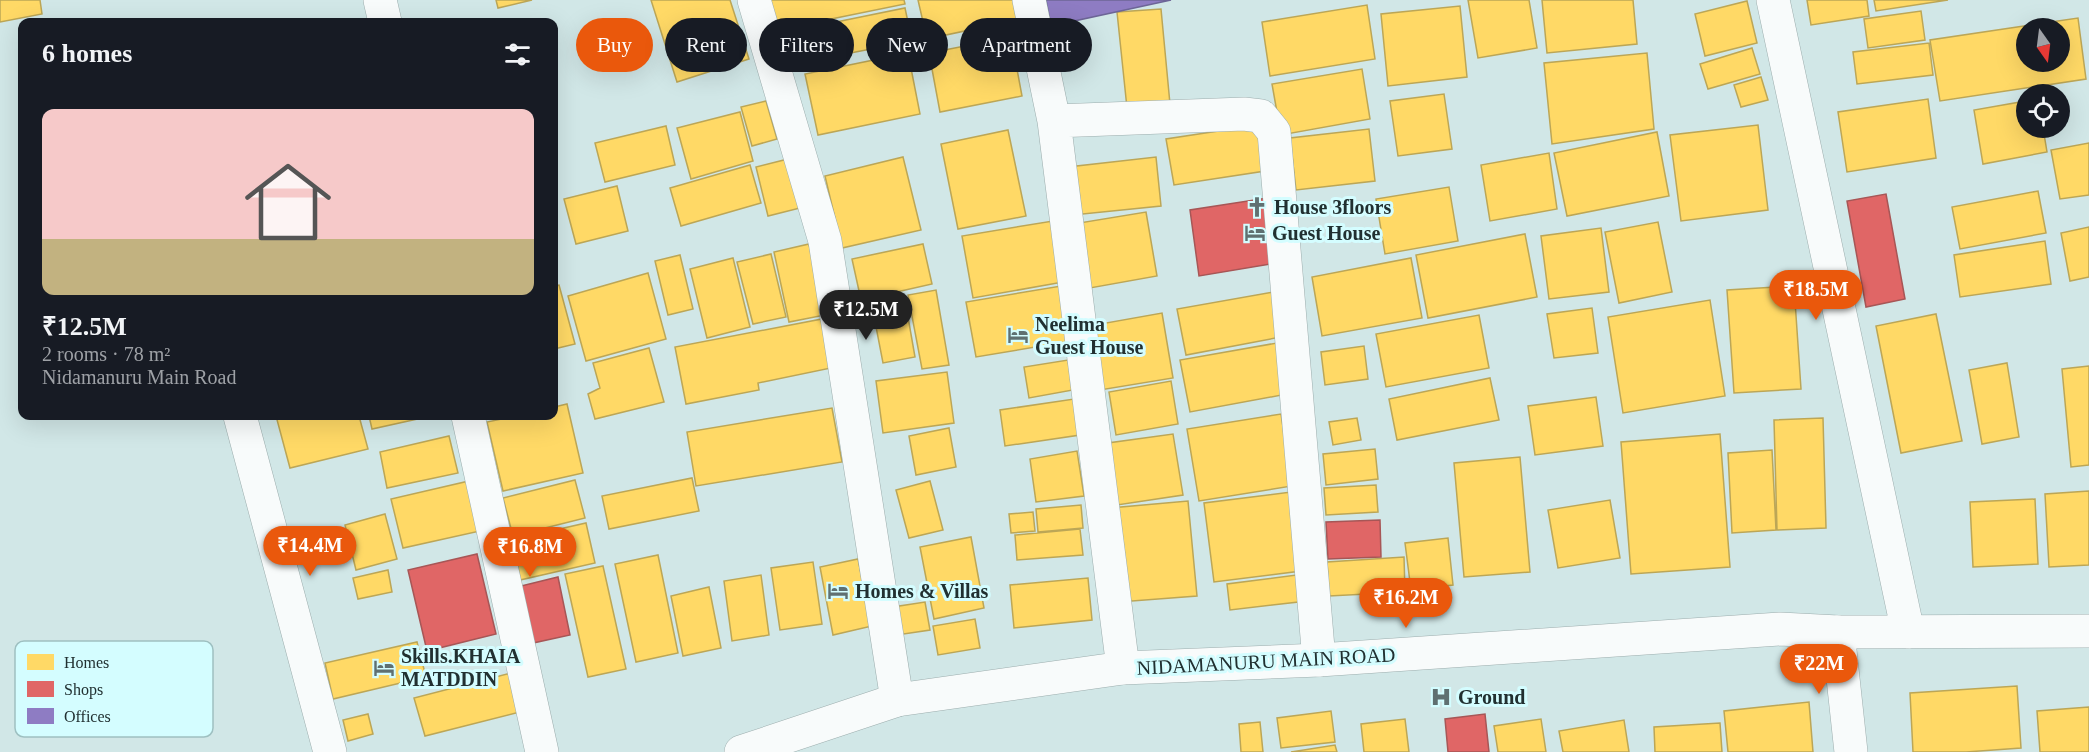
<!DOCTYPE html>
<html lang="en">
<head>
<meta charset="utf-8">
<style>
	body { margin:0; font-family:"Times New Roman",serif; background:#242831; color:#f1f3f6; height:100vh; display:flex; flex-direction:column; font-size:22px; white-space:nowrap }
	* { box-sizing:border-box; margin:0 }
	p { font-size:20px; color:#9ea1a6 }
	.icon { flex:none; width:33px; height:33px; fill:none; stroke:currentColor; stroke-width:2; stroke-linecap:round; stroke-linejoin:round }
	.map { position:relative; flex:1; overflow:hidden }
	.side { position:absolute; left:18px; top:18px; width:540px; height:402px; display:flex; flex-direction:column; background:#171b24; border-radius:12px; box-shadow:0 6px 24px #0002 }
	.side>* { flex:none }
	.guide { position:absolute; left:576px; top:18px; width:570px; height:54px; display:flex; gap:12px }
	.needle { width:39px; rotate:166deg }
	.fabs { position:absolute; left:2016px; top:18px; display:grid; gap:12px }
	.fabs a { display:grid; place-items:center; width:54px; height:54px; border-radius:50%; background:#171b24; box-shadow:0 6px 24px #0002; font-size:30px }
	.price { position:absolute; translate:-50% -51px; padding:0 14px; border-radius:21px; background:#ea580c; color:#fff; font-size:20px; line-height:39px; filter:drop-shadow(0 2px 3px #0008) }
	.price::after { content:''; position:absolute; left:50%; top:36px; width:18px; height:14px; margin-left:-9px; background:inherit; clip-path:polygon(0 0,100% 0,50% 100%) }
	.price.active { background:#222; color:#fff }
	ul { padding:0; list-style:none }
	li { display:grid; align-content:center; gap:12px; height:318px; padding:0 24px }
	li+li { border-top:2px solid #363941 }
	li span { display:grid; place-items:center; height:186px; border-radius:12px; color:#555 }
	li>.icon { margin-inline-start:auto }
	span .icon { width:108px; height:108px; fill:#fffc; stroke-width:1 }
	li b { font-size:26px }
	h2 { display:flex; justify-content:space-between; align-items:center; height:72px; padding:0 24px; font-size:26px }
	.tag { padding:0 21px; border-radius:27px; background:#171b24; box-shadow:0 6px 24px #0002; font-size:21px; line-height:54px }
	.tag.active { background:#ea580c; color:#fff }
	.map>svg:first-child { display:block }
	.homes { fill:#ffd966; stroke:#bca656; stroke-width:1.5; fill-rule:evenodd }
	.shops { fill:#e06666; stroke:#a75656; stroke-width:1.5 }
	.offices { fill:#8e7cc3; stroke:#6d6597; stroke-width:1.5 }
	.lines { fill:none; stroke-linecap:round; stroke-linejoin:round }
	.street-casing { stroke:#9cadad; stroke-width:34 }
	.secondary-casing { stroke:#9cadad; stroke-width:34 }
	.street { stroke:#f8fbfb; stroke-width:33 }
	.secondary { stroke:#f8fbfb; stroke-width:33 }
	.labels { text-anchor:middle; stroke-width:6; stroke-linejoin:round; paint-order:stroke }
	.poi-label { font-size:20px; font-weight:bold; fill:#213031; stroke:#d4fdff; text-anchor:start }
	.street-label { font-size:20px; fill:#213031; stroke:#d4fdff }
	.key { fill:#d4fdff; stroke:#9ec0c1; stroke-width:1.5 }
	.key-label { font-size:16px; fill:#213031 }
</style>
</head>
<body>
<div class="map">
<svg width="2089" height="752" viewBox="0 0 2089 752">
	<rect width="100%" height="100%" fill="#d1e7e7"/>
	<!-- homes -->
	<path class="homes" d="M 0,0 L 40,0 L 42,14 L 0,22 Z
		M 496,0 L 532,0 L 498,8 Z
		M 651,0 L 730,0 L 749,59 L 677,82 Z
		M 766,0 L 904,0 L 905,4 L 772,31 Z
		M 918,0 L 1017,0 L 1021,19 L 927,39 Z
		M 1468,0 L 1529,0 L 1537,48 L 1478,58 Z
		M 1542,0 L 1633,0 L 1637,44 L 1547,53 Z
		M 1807,0 L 1867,0 L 1869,16 L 1811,25 Z
		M 1874,0 L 1948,0 L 1876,11 Z
		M 1747,1 L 1757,43 L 1705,56 L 1695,14 Z
		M 1367,5 L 1375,59 L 1270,76 L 1262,22 Z
		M 1460,6 L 1467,77 L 1388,86 L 1381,14 Z
		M 905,8 L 912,41 L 789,65 L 782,33 Z
		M 1161,9 L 1170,104 L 1127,108 L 1117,12 Z
		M 1921,11 L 1925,40 L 1868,48 L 1864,19 Z
		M 2078,18 L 2086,79 L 1940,101 L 1930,40 ZM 2026,28 L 2060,28 L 2060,62 L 2026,62 Z
		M 1011,37 L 1022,96 L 940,112 L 929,53 Z
		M 1929,43 L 1933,75 L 1857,84 L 1853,52 Z
		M 1752,48 L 1760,74 L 1708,89 L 1700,64 Z
		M 908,53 L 920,114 L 818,135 L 805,74 Z
		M 1647,53 L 1654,129 L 1552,144 L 1544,63 Z
		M 1362,69 L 1370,119 L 1281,135 L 1272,84 Z
		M 1761,77 L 1768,100 L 1741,107 L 1734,85 Z
		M 1444,94 L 1452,149 L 1398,156 L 1390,101 Z
		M 1928,99 L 1936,158 L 1847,172 L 1838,112 Z
		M 766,101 L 777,139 L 752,146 L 741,107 Z
		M 2026,101 L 2026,128 L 2043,128 L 2047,152 L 1983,164 L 1974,110 Z
		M 740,112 L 753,161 L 691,179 L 677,128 Z
		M 1258,125 L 1265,171 L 1174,185 L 1166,139 Z
		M 1758,125 L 1768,210 L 1681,221 L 1670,135 Z
		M 666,126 L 675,165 L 605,182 L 595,143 Z
		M 1369,129 L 1375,181 L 1296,190 L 1290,138 Z
		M 1008,130 L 1026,216 L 958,229 L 941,144 Z
		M 1657,132 L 1669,196 L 1567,216 L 1554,153 Z
		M 2089,143 L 2089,195 L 2060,199 L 2051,150 Z
		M 1549,153 L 1557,209 L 1490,221 L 1481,165 Z
		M 903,157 L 921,230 L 842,248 L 825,176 Z
		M 1156,157 L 1161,206 L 1073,215 L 1068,167 Z
		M 788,159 L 800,208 L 768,216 L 756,167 Z
		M 750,165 L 761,203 L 681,226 L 670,188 Z
		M 617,186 L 628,231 L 576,244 L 564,199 Z
		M 1449,187 L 1458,241 L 1385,254 L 1376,199 Z
		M 2038,191 L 2046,233 L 1960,249 L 1952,207 Z
		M 1146,212 L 1157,276 L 1090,288 L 1079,223 Z
		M 1059,220 L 1069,281 L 973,298 L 962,236 Z
		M 1658,222 L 1672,292 L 1619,303 L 1605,232 Z
		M 2089,227 L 2089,277 L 2070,281 L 2061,233 Z
		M 1601,228 L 1609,292 L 1549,299 L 1541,236 Z
		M 1525,234 L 1537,297 L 1428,318 L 1416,255 Z
		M 2045,241 L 2051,284 L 1960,297 L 1954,255 Z
		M 809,244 L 825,315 L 789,322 L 774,252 Z
		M 923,244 L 932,284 L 861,300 L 852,259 Z
		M 771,254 L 786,317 L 753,324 L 737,262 Z
		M 680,255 L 693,309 L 668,315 L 655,261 Z
		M 733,258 L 750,327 L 707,338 L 690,269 Z
		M 1411,258 L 1422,318 L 1322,336 L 1312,277 Z
		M 648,273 L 666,339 L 586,361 L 568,296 Z
		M 559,285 L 575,344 L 554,349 L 554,286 Z
		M 1067,285 L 1077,340 L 976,357 L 966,302 Z
		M 1794,286 L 1801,389 L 1734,393 L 1727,290 Z
		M 936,290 L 949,365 L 922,369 L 908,295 Z
		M 1273,292 L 1281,337 L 1186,355 L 1177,309 Z
		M 905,300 L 915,357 L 883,363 L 872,306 Z
		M 1710,300 L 1725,396 L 1623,413 L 1608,317 Z
		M 1592,308 L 1598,353 L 1554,358 L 1547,314 Z
		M 1162,313 L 1173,378 L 1100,390 L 1089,326 Z
		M 1936,314 L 1962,441 L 1901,453 L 1876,326 Z
		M 1479,315 L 1489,368 L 1386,387 L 1376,334 Z
		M 822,319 L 831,368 L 758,383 L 759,390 L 686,404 L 675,347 Z
		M 1277,343 L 1287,394 L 1190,412 L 1180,360 Z
		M 1364,346 L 1368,379 L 1325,385 L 1321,352 Z
		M 649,348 L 664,402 L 595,419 L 588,394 L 600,388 L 593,363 Z
		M 1068,360 L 1073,390 L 1029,398 L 1024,367 Z
		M 2007,363 L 2019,437 L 1982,444 L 1969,370 Z
		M 2089,366 L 2089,465 L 2071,467 L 2062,369 Z
		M 947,372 L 954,423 L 883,433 L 876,381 Z
		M 1490,378 L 1499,420 L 1397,440 L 1389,399 Z
		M 1171,381 L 1178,424 L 1116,435 L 1109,392 Z
		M 1596,397 L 1603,446 L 1535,455 L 1528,406 Z
		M 1074,399 L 1080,435 L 1005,446 L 1000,410 Z
		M 567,404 L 583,473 L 503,491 L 487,422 L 516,416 L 554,416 L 554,407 Z
		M 832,408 L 842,462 L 696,486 L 687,432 Z
		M 1281,414 L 1292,486 L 1199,501 L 1187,429 Z
		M 276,416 L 359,416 L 368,449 L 290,468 Z
		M 369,416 L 431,416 L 372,429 Z
		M 1357,418 L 1361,440 L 1333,445 L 1329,422 Z
		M 1823,418 L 1826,528 L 1777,530 L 1774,420 Z
		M 949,428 L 956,467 L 916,475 L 909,436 Z
		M 1173,434 L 1183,495 L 1117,505 L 1108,443 Z
		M 1720,434 L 1730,567 L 1631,574 L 1621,442 Z
		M 449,436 L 458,473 L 387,488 L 380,452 Z
		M 1375,449 L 1378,479 L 1326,485 L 1323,454 Z
		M 1772,450 L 1776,530 L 1732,533 L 1728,453 Z
		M 1077,451 L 1084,496 L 1036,502 L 1030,459 Z
		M 1520,457 L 1530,572 L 1464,577 L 1454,463 Z
		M 692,478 L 699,511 L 609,529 L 602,496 Z
		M 575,480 L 585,518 L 513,536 L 503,498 Z
		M 469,481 L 480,531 L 403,548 L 391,499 Z
		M 930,481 L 943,530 L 909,538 L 896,490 Z
		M 1376,485 L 1378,512 L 1326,515 L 1324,488 Z
		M 2089,491 L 2089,565 L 2049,567 L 2045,494 Z
		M 1291,492 L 1301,571 L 1214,582 L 1204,503 Z
		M 2035,499 L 2038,564 L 1973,567 L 1970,502 Z
		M 1610,500 L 1620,558 L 1558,568 L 1548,510 Z
		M 1188,501 L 1197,596 L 1119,602 L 1110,508 Z
		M 1081,505 L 1083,528 L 1038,532 L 1036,509 Z
		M 1033,512 L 1035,531 L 1011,533 L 1009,514 Z
		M 385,514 L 397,559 L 356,570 L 345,525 Z
		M 586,523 L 595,563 L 520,580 L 511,540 Z
		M 1080,529 L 1083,555 L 1017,560 L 1015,535 Z
		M 971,537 L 984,608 L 934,619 L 920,547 Z
		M 1448,538 L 1453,585 L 1411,590 L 1405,543 Z
		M 658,555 L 678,653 L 636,662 L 615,564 Z
		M 1404,557 L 1405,592 L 1329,596 L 1327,562 Z
		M 858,559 L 872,626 L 833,635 L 820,567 Z
		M 813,562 L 822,624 L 780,630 L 771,568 Z
		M 603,566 L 626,669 L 588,677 L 565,574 Z
		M 388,570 L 392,592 L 358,599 L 353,578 Z
		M 1304,574 L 1307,601 L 1230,610 L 1227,584 Z
		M 761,575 L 769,635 L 732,641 L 724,581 Z
		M 1088,578 L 1092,620 L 1014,628 L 1010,585 Z
		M 709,587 L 721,648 L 683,656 L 671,596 Z
		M 925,602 L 930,630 L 897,635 L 893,607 Z
		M 975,619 L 980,648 L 938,655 L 933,626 Z
		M 417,642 L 426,677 L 333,699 L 325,663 Z
		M 511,673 L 520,712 L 425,736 L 414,698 Z
		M 2017,686 L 2021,748 L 1966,752 L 1913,752 L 1910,693 Z
		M 1809,702 L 1813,752 L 1728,752 L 1724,711 Z
		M 2089,707 L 2089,752 L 2040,752 L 2037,711 Z
		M 1331,711 L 1335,742 L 1281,748 L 1277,718 Z
		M 368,714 L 373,734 L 348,741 L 343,720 Z
		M 1405,719 L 1409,752 L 1364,752 L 1361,724 Z
		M 1541,719 L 1546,752 L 1498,752 L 1494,726 Z
		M 1624,720 L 1629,752 L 1563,752 L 1559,731 Z
		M 1260,722 L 1263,752 L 1241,752 L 1239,724 Z
		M 1720,723 L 1722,752 L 1655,752 L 1654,727 Z
		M 1335,745 L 1337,752 L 1291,752 Z"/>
	<!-- shops -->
	<path class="shops" d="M 1886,194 L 1905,299 L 1866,307 L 1847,201 Z
		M 1267,198 L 1277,263 L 1199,276 L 1190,210 Z
		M 1380,520 L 1381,557 L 1328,559 L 1326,522 Z
		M 477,554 L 496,634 L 427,651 L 408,570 Z
		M 558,577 L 570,635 L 533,643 L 521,586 Z
		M 1485,714 L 1489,752 L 1448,752 L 1445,719 Z"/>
	<!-- offices -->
	<path class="offices" d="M 1046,0 L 1171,0 L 1051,26 Z"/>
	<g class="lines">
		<!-- street casing -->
		<g class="street-casing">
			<path id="street" d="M 380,0 L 385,22
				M 754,0 L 825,241 L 897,700
				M 1029,0 L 1054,121 L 1123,668
				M 1054,121 L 1244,114 L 1261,116 L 1274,132 L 1319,660
				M 240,416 L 330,752
				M 468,416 L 542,752
				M 1838,632 L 1851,752"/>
		</g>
		<!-- secondary casing -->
		<g class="secondary-casing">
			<path id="secondary" d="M 1773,0 L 1908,632
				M 741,752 L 897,700 L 1123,668 L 1319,660 L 1780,629 L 1838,632 L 2089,631"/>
		</g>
		<!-- street -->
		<use href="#street" class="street"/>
		<!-- secondary -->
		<use href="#secondary" class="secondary"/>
	</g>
	<!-- icons -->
	<defs>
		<g id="church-bare" transform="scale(1.62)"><path d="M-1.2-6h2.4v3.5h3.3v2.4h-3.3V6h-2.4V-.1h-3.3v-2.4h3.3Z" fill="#5f7071" stroke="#d4fdff" stroke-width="2.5" paint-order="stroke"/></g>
		<g id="hotel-bare" transform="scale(1.62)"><path d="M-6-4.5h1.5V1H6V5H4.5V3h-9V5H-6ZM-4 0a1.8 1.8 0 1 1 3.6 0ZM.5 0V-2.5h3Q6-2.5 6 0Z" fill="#5f7071" stroke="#d4fdff" stroke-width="2.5" paint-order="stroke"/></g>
		<g id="hospital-bare" transform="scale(1.62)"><path d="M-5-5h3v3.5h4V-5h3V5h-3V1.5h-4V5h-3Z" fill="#5f7071" stroke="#d4fdff" stroke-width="2.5" paint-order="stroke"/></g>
	</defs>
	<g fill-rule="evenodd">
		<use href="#church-bare" x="1257" y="207"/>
		<use href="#hotel-bare" x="1255" y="233"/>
		<use href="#hotel-bare" x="1018" y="335"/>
		<use href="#hotel-bare" x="838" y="591"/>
		<use href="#hotel-bare" x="384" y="668"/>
		<use href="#hospital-bare" x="1441" y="697"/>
	</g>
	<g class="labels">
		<!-- poi labels -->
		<g class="poi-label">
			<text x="1274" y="214">House 3floors</text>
			<text x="1272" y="240">Guest House</text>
			<text x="1035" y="331">Neelima<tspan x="1035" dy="23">Guest House</tspan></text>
			<text x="855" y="598">Homes &amp; Villas</text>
			<text x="401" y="663">Skills.KHAIA<tspan x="401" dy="23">MATDDIN</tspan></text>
			<text x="1458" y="704">Ground</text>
		</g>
		<!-- street labels -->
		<g class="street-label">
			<text transform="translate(1266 661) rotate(-3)" y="7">NIDAMANURU MAIN ROAD</text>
		</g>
	</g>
	<!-- legend -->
	<rect x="15" y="641" width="198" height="96" rx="9" class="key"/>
	<rect x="27" y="654" width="27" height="16" fill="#ffd966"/>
	<rect x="27" y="681" width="27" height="16" fill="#e06666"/>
	<rect x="27" y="708" width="27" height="16" fill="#8e7cc3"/>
	<g class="key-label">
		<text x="64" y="668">Homes</text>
		<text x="64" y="695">Shops</text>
		<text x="64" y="722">Offices</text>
	</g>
</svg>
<div class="fabs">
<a><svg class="needle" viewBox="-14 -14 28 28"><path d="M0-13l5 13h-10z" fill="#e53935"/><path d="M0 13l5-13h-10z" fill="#9ea1a6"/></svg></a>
<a><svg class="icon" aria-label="locate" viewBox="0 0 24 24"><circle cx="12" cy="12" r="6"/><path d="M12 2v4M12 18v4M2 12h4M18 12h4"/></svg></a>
</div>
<b class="price" style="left:1816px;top:321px">₹18.5M</b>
<b class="price active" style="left:866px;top:341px">₹12.5M</b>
<b class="price" style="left:310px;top:577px">₹14.4M</b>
<b class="price" style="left:530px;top:578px">₹16.8M</b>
<b class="price" style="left:1406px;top:629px">₹16.2M</b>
<b class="price" style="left:1819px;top:695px">₹22M</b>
<div class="guide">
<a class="tag active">Buy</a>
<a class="tag">Rent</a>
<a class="tag">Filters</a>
<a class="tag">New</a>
<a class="tag">Apartment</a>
</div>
<section class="side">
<h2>6 homes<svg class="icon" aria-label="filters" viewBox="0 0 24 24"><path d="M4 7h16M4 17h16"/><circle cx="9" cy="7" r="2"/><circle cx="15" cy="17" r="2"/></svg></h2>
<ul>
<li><span style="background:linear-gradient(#f6c9c9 70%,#c2b280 0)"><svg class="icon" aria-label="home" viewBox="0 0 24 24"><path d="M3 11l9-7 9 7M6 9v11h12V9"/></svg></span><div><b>₹12.5M</b><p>2 rooms · 78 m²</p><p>Nidamanuru Main Road</p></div></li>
</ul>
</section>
</div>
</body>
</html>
